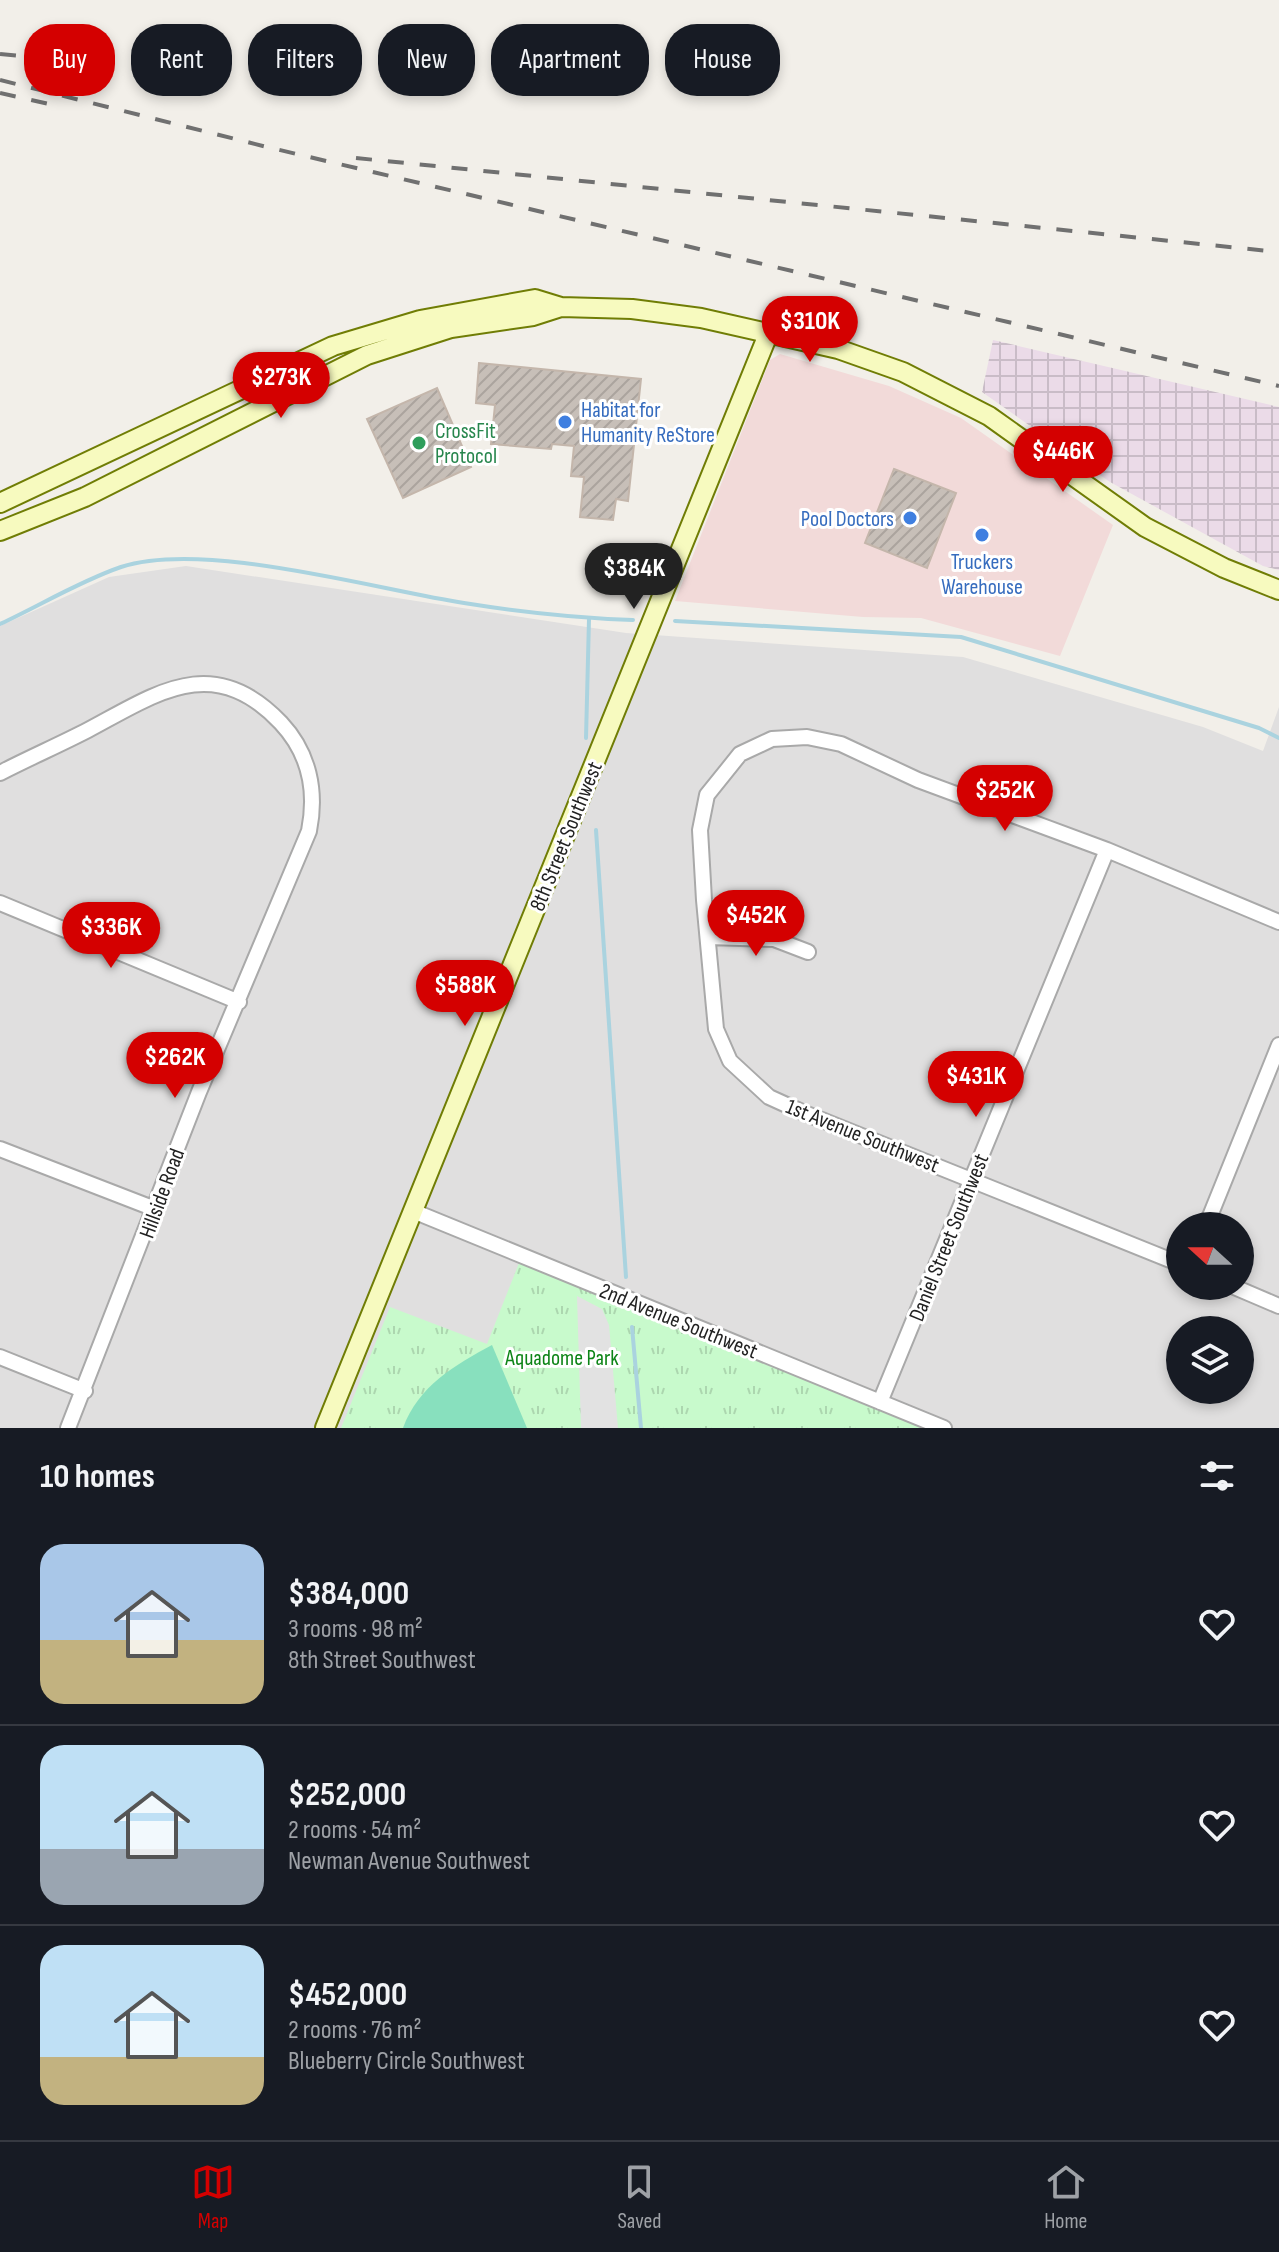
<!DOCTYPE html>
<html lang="en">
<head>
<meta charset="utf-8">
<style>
	body { margin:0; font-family:"Sofia Sans Condensed",sans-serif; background:#20242c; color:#f1f3f6; height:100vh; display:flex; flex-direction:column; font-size:30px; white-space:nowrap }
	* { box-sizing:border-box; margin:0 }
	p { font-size:26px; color:#9ea1a6 }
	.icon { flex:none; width:44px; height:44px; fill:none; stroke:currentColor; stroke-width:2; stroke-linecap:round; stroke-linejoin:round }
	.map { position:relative; height:1428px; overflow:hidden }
	.details { display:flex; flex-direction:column; background:#171b24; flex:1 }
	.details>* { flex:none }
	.guide { position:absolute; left:24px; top:24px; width:800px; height:72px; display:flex; gap:16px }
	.needle { width:52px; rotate:291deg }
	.buttons { position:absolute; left:1166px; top:1212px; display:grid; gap:16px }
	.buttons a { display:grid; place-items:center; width:88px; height:88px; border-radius:50%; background:#171b24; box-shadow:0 4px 12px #0003; font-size:40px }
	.price { position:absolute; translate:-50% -68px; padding:0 18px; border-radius:28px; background:#d40000; color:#fff; font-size:26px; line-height:52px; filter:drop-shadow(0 2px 4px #0008) }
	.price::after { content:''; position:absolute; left:50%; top:48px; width:24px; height:18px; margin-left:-12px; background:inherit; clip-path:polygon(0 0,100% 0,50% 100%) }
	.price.on { background:#222; color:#fff }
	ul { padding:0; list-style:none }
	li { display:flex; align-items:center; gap:24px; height:200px; padding:0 40px }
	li+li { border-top:2px solid #363941 }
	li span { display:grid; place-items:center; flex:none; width:224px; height:160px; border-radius:24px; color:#555 }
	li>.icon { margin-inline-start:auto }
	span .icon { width:96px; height:96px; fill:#fffc; stroke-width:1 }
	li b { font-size:34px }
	h2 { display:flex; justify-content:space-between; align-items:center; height:96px; padding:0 40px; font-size:34px }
	.tag { padding:0 28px; border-radius:32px; background:#171b24; box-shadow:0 4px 12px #0003; font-size:28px; line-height:72px }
	.tag.on { background:#d40000; color:#fff }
	.tabs { display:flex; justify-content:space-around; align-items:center; height:112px; border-top:2px solid #363941; background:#171b24; font-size:22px; color:#9ea1a6 }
	.tabs a { display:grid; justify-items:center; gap:4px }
	.tabs .on { color:#d40000 }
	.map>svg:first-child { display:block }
	.residential { fill:#e0dfdf; fill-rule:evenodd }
	.commercial { fill:#f2dad9 }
	.industrial { fill:url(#industrial-grid) }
	.park { fill:url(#park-tufts) }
	.pitch { fill:#88e0be }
	.parking { fill:#e2e2e2 }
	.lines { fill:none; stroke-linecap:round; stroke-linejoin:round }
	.stream { stroke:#aad3df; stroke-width:4 }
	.building { fill:url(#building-hatch); stroke:#c4b6ab; stroke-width:2 }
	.street-casing { stroke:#a9a9a9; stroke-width:18 }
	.secondary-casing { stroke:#707d05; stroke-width:22 }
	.street { stroke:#fff; stroke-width:14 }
	.secondary { stroke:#f7fabf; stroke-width:18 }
	.rail { stroke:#707070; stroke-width:4; stroke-dasharray:16 16; stroke-linecap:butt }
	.shop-dot { fill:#3f7fe0; stroke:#fff; stroke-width:3 }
	.leisure-dot { fill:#2e9e5b; stroke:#fff; stroke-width:3 }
	.labels { text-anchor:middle; stroke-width:6; stroke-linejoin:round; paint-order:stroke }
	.shop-label { font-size:22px; fill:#366cbe; stroke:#fff; text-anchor:start }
	.leisure-label { font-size:22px; fill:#27864d; stroke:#fff; text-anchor:start }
	.street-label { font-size:22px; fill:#222; stroke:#fff }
	.park-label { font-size:22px; fill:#0c8416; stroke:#fff }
</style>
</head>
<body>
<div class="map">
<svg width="1279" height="1428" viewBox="0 0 1279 1428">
	<defs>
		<pattern id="industrial-grid" width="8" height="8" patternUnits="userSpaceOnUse" patternTransform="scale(2)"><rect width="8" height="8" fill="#ebdbe8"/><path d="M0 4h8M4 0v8" fill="none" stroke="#c9bcc7"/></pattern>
		<pattern id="park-tufts" width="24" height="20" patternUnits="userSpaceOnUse" patternTransform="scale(2)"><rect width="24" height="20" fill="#c8facc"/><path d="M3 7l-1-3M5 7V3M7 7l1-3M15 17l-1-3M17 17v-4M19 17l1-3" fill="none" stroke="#acd6af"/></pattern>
		<pattern id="building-hatch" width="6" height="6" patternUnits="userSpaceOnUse" patternTransform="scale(2)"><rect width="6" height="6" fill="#c7bfb8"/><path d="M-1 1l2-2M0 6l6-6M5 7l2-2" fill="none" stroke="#aba49e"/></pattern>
	</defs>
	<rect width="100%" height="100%" fill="#f2efe9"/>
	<!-- residential -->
	<path class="residential" d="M 186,566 L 626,633 L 963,657 L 1203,727 L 1263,751 L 1279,707 L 1279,1428 L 0,1428 L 0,626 L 109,577 ZM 1180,1226 L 1240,1226 L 1240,1286 L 1180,1286 ZM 1180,1330 L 1240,1330 L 1240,1390 L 1180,1390 Z"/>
	<!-- commercial -->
	<path class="commercial" d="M 780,354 L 889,386 L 961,418 L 1113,525 L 1060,656 L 921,618 L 863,617 L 675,601 L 770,360 Z"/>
	<!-- industrial -->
	<path class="industrial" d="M 993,340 L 1279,407 L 1279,570 L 1263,566 L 1110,482 L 982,392 Z"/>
	<!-- park -->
	<path class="park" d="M 519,1263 L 924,1428 L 341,1428 L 390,1307 L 487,1344 Z"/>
	<!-- pitch -->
	<path class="pitch" d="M 492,1345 L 527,1428 L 403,1428 C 418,1386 455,1365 492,1345 Z"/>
	<!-- parking -->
	<path class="parking" d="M 577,1296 L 602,1309 L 609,1325 L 618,1428 L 581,1428 Z"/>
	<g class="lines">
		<!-- stream -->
		<path class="stream" d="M 675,621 L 961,637 L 1259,728 L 1279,738
			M 0,624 C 39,606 80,581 121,567 C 205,540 374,589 464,603 C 520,612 577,618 633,620
			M 586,738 L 589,619
			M 596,830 L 626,1277
			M 632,1327 L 641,1428"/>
	</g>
	<!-- building -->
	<path class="building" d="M 479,363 L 641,379 L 628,501 L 616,499 L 613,520 L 580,517 L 584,477 L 571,476 L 574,446 L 552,444 L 551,449 L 491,444 L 495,405 L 476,403 Z
		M 437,388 L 471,467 L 403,498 L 367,419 Z
		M 894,469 L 956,493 L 927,568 L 865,543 Z"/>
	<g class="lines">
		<!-- street casing -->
		<g class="street-casing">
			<path id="street" d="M 0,773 C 29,758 59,745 88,730 C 156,694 213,651 281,723 C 309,753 317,791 309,831 L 199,1092 L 68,1428
				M 0,903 L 239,1002
				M 708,937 L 774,939 L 808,952
				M 0,1149 L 155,1209
				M 413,1211 L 944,1428
				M 1206,1226 L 1279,1045
				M 1180,1264 L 802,1112 L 769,1097 L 730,1061 L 716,1029 L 704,900 L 700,830 L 707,795 L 740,754 L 772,739 L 807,737 L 841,744 L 918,780 L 1107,850 L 1279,922
				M 1232,1286 L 1279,1306
				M 0,1357 L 85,1391
				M 880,1402 L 1107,850"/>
		</g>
		<!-- secondary casing -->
		<g class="secondary-casing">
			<path id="secondary" d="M 0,503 L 333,346 L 420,320 L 535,299 L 561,307 L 632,309 L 701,318 L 838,349 L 903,372 L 989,416 L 1145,527 L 1224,568 L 1279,590
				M 0,531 L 85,497 L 367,355 L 451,328 L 533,316 L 561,307
				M 325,1428 L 769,332"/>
		</g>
		<!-- street -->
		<use href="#street" class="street"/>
		<!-- secondary -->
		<use href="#secondary" class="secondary"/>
		<!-- rail -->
		<path class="rail" d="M 0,54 L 104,64
			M 0,80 L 267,147 L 1279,386
			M 0,93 L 49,104
			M 356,158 L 1279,252"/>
	</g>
	<!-- markers -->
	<g class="shop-dot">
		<circle cx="565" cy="422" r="8"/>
		<circle cx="910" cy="518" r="8"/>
		<circle cx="982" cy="535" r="8"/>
	</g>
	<circle class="leisure-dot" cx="419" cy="443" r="8"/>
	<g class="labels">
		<!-- shop labels -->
		<g class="shop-label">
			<text x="581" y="417">Habitat for<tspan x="581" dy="25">Humanity ReStore</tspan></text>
			<text x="894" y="526" text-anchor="end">Pool Doctors</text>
			<text x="982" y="569" text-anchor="middle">Truckers<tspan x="982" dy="25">Warehouse</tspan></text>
		</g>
		<!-- leisure labels -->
		<g class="leisure-label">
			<text x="435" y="438">CrossFit<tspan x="435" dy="25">Protocol</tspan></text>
		</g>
		<!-- street labels -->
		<g class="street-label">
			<text transform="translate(565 836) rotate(-68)" y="8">8th Street Southwest</text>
			<text transform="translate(863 1135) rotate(22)" y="8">1st Avenue Southwest</text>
			<text transform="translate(161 1193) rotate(-70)" y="8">Hillside Road</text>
			<text transform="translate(948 1237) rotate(-68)" y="8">Daniel Street Southwest</text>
			<text transform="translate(679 1320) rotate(22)" y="8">2nd Avenue Southwest</text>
		</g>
		<!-- park labels -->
		<g class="park-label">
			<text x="562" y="1365">Aquadome Park</text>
		</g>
	</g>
</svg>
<div class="buttons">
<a><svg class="needle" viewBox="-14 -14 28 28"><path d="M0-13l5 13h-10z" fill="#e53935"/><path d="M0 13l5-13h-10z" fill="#9ea1a6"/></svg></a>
<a><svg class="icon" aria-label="layers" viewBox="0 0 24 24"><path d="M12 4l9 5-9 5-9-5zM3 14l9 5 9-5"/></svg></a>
</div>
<b class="price" style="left:810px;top:364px">$310K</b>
<b class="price" style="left:281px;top:420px">$273K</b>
<b class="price" style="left:1063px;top:494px">$446K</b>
<b class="price on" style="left:634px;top:611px">$384K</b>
<b class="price" style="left:1005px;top:833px">$252K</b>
<b class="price" style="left:756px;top:958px">$452K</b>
<b class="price" style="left:111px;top:970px">$336K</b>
<b class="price" style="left:465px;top:1028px">$588K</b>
<b class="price" style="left:175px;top:1100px">$262K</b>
<b class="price" style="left:976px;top:1119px">$431K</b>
<div class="guide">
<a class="tag on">Buy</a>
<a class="tag">Rent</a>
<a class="tag">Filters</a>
<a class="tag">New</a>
<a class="tag">Apartment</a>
<a class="tag">House</a>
</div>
</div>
<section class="details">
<h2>10 homes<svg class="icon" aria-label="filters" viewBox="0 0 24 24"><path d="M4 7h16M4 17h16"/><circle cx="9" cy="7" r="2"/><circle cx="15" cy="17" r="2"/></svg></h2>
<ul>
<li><span style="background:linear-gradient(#a9c7e8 60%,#c2b280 0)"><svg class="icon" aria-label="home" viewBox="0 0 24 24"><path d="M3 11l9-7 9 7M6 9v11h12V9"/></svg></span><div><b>$384,000</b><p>3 rooms · 98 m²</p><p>8th Street Southwest</p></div><svg class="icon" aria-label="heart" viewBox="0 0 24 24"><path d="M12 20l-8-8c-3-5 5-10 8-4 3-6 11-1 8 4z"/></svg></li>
<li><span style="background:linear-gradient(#bfe0f5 65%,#9aa5b1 0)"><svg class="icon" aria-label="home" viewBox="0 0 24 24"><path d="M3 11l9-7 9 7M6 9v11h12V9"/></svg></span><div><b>$252,000</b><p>2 rooms · 54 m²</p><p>Newman Avenue Southwest</p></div><svg class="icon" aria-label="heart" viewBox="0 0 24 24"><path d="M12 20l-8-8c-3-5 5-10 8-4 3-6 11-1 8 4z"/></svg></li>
<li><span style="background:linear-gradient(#bfe0f5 70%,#c2b280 0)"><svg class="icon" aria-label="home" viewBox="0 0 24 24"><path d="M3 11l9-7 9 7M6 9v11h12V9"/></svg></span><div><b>$452,000</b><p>2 rooms · 76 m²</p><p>Blueberry Circle Southwest</p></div><svg class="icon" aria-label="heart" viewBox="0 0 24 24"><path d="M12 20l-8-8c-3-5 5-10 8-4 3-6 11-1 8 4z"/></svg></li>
</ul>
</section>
<nav class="tabs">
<a class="on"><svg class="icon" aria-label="map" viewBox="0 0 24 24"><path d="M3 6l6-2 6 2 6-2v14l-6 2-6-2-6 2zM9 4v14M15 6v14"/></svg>Map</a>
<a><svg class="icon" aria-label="saved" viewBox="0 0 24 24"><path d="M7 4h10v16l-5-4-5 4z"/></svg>Saved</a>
<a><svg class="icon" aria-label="home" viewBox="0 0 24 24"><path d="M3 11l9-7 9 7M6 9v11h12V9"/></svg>Home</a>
</nav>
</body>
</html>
